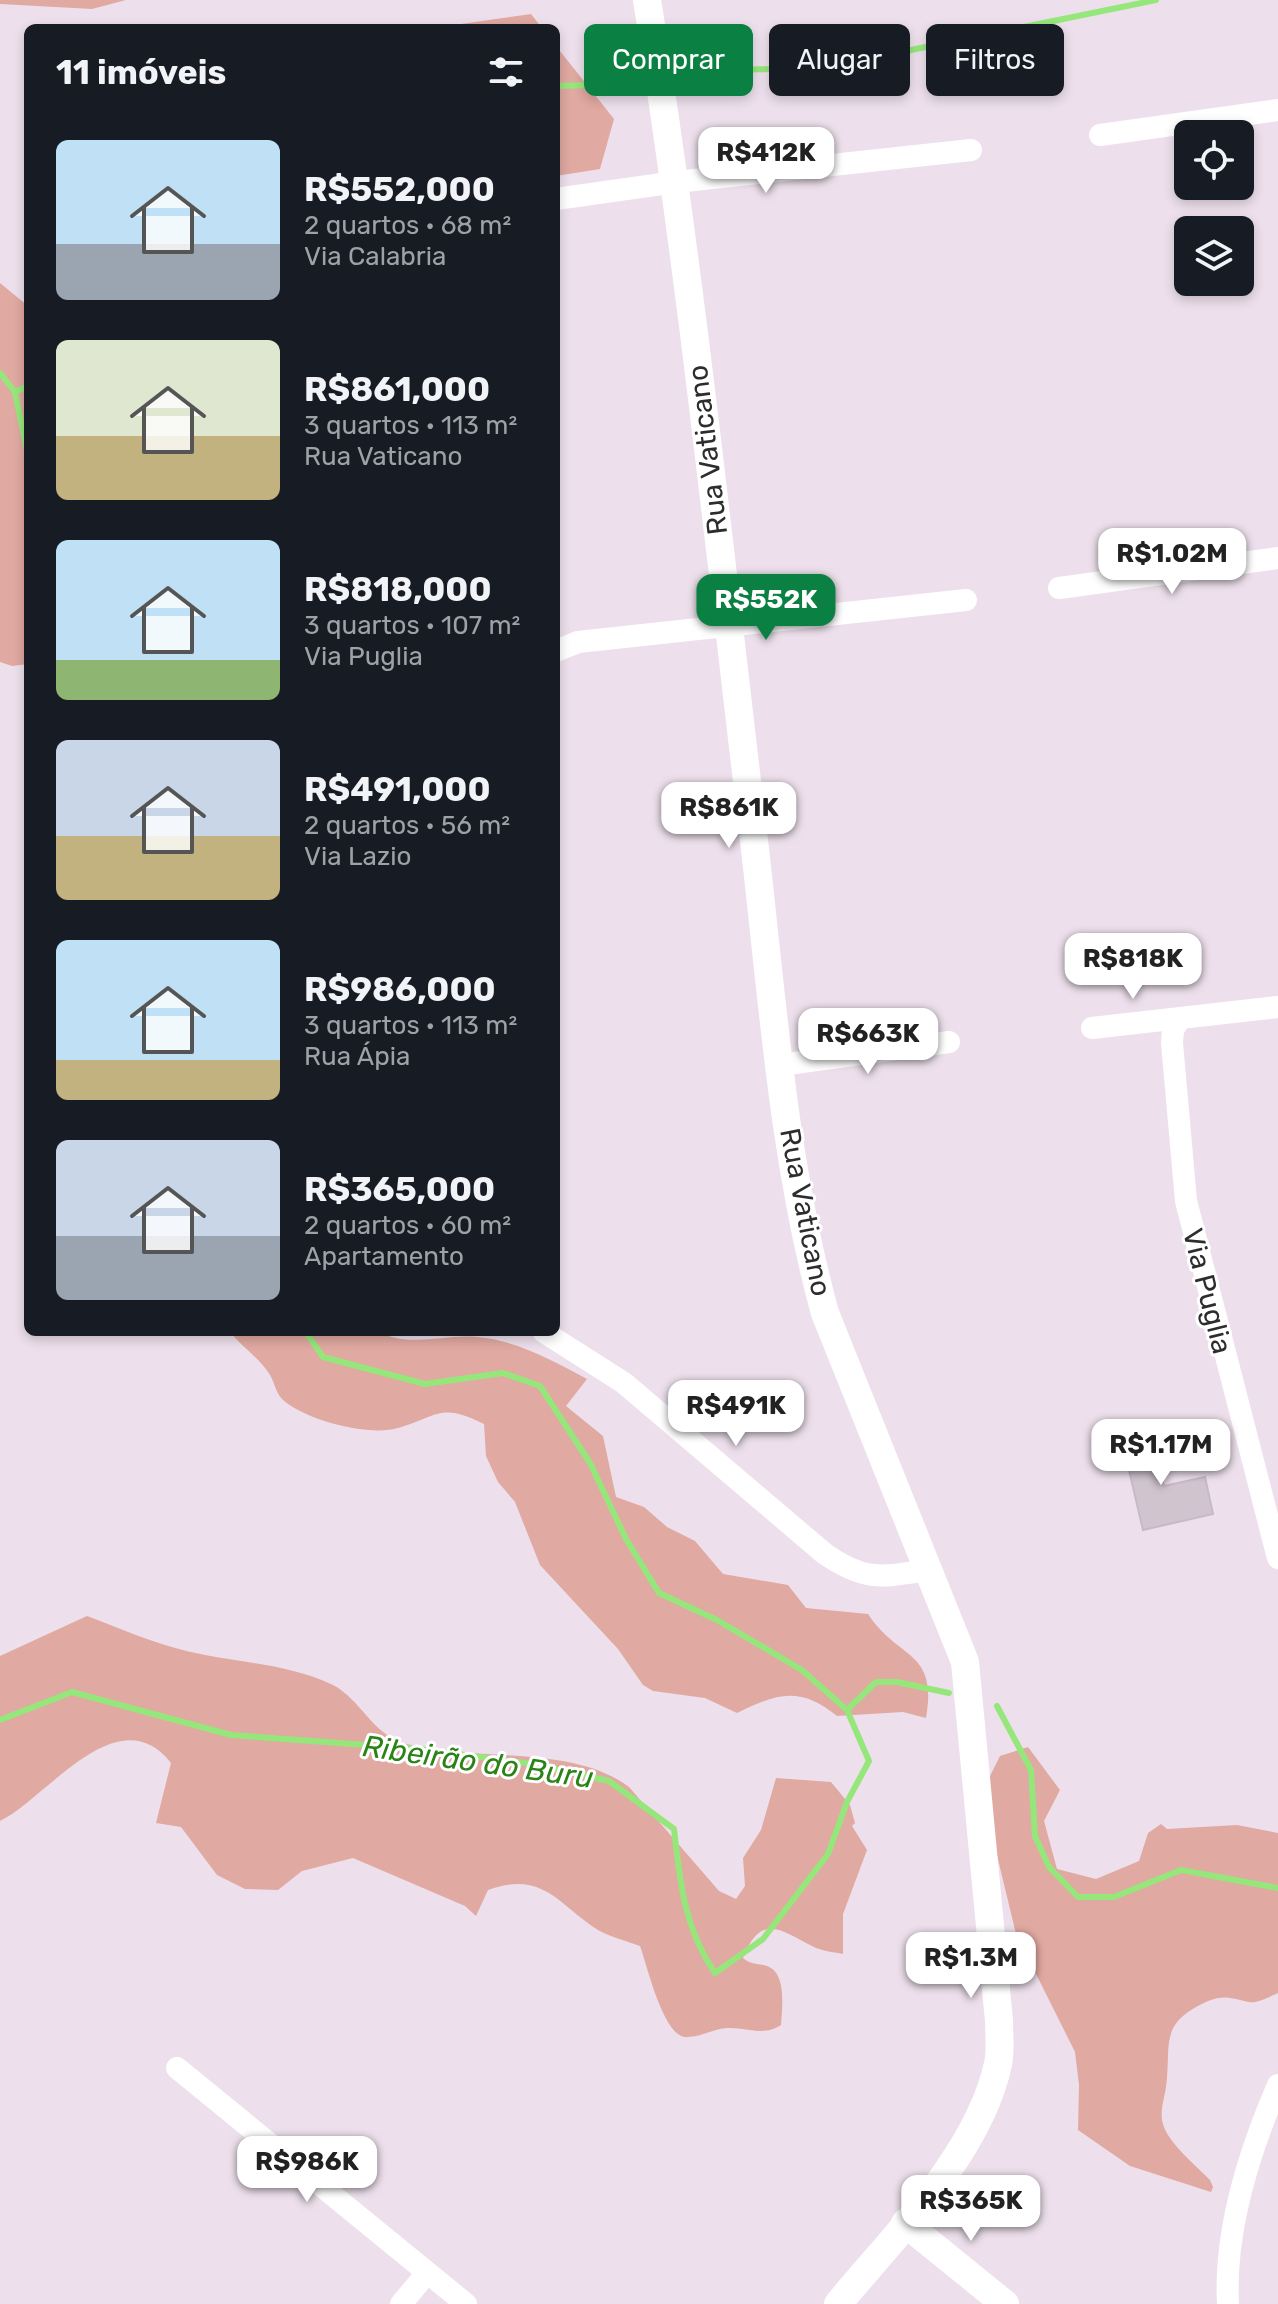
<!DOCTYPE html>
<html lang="pt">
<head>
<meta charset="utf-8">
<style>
	body { margin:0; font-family:Rubik,sans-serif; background:#242831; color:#f1f3f6; height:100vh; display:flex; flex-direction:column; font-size:30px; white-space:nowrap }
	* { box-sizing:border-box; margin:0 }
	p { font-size:26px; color:#9ea1a6 }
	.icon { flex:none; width:44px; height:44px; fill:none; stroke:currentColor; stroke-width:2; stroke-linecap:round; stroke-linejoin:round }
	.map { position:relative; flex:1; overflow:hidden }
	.details { position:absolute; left:24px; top:24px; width:536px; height:1312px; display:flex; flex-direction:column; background:#171b24; border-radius:12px; box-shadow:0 4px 12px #0003 }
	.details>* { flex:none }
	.banner { position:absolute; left:584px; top:24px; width:574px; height:72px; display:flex; gap:16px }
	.buttons { position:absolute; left:1174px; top:120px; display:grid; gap:16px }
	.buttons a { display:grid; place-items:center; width:80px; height:80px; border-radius:12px; background:#171b24; box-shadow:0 4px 12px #0003; font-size:40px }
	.price { position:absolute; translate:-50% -68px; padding:0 18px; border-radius:16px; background:#fff; color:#222; font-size:26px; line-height:52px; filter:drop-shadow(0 2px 4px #0008) }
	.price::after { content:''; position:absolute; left:50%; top:48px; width:24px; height:18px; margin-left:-12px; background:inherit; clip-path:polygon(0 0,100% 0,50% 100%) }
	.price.on { background:#0b8043; color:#fff }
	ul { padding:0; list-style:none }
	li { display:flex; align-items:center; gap:24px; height:200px; padding:0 32px }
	li span { display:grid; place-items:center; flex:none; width:224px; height:160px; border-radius:12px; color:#555 }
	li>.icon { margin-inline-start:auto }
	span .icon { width:96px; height:96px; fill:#fffc; stroke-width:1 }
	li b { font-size:34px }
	h2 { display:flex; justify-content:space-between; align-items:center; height:96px; padding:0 32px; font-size:34px }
	.pill { padding:0 28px; border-radius:12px; background:#171b24; box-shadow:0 4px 12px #0003; font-size:28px; line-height:72px }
	.pill.on { background:#0b8043; color:#fff }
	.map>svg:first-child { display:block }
	.green { fill:#e0a9a1 }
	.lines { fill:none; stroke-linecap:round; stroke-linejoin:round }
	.stream { stroke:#96e77b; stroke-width:6 }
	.building { fill:#d0c4cf; stroke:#c9b9c7; stroke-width:2 }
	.minor { stroke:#fff; stroke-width:22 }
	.tertiary { stroke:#fff; stroke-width:28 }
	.labels { text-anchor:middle; stroke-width:6; stroke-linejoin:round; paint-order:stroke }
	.street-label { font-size:28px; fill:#2d2d2d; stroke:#fff }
	.water-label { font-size:30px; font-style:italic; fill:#298316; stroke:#fff }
</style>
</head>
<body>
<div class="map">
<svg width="1278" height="2304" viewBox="0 0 1278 2304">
	<rect width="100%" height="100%" fill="#ede0ec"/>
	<!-- green -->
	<path class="green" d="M 0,0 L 126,0 L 92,9 L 0,4 Z
		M 531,14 L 542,28 L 444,28 L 447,26 Z
		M 556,46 L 614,119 L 600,169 L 556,176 Z
		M 0,283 L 28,306 L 28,664 L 12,666 L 0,662 Z
		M 230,1332 L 379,1332 C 411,1348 444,1334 477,1337 C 515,1340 554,1361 587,1379 L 566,1406 L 603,1436 L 616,1497 L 644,1507 L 667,1527 L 695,1541 L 723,1574 L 788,1585 L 806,1608 L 868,1614 C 899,1661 938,1649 926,1718 L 903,1712 L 837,1716 C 800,1686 778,1693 737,1713 L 705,1698 L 653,1691 L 643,1685 L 618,1649 L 540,1565 L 515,1502 L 498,1482 L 486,1456 L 484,1424 C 441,1402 438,1416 398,1428 C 370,1437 304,1420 282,1399 C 275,1392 274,1379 268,1372 C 258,1357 241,1346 230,1332 Z
		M 87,1616 C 117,1627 148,1641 179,1649 C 230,1663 285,1662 333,1685 C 360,1699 373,1734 403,1743 C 471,1763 571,1743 629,1787 L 719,1891 L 736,1899 L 745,1886 L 743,1858 L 761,1830 L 776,1778 L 831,1782 L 850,1805 L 855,1823 L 852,1826 L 867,1850 L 843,1914 L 843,1954 C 833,1952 821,1951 812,1946 C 782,1931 761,1911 743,1958 C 751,1965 757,1963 767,1966 C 787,1973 782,2008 781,2025 C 763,2037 748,2027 727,2028 C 713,2029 699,2038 685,2037 C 663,2035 647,1965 640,1946 C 627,1941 610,1937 598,1930 C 558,1905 544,1870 488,1890 L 476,1916 L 465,1906 L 353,1858 L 302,1871 L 278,1890 L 245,1889 L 217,1875 L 181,1827 L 156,1823 L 171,1763 C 118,1695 46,1799 0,1821 L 0,1656 Z
		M 1028,1747 L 1060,1790 L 1044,1821 L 1057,1869 L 1096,1879 L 1139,1861 L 1148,1833 L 1161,1824 L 1167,1829 L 1237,1825 L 1278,1833 L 1278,1993 C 1271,1996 1256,2004 1249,2002 C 1234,1999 1225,1994 1208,2001 C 1157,2024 1172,2044 1166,2087 C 1163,2106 1157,2117 1168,2135 C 1178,2151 1196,2166 1210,2180 L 1213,2187 L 1211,2192 L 1130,2166 L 1078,2130 L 1079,2085 L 1075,2052 L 1016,1934 L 995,1847 L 986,1784 L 1000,1756 Z"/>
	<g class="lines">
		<!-- stream -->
		<path class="stream" d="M 672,78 L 719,70 L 823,68 L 1156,0
			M 556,86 L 629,84
			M 0,373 L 15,392 L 28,456
			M 15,392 L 28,386
			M 997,1706 L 1031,1770 L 1035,1836 L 1049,1867 L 1078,1897 L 1114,1897 L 1181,1870 L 1278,1888
			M 847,1710 L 876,1682 L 897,1682 L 949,1693
			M 0,1720 L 72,1692 L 231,1735 L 420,1749 L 532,1764 L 609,1781 L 674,1829 C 680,1882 684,1928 715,1973 L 763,1939 L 828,1854 L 847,1802 L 869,1761 L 847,1710 L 802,1670 L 717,1620 L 659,1593 L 626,1539 L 590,1463 L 540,1386 L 503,1373 L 425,1384 L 323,1357 L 306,1332"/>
	</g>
	<!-- building -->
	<path class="building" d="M 1150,1429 L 1164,1486 L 1205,1477 L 1213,1514 L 1143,1530 L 1121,1436 Z"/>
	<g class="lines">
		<!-- minor -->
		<path class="minor" d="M 1100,135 L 1278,110
			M 556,199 L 676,182 L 971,150
			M 1059,588 L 1278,558
			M 556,651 L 578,642 L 966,600
			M 1179,1020 L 1173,1030 L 1172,1043 L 1186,1201 L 1278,1558
			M 1092,1028 L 1278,1007
			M 780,1065 L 949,1042
			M 544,1332 L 624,1383 L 825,1554 C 866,1582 882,1577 929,1570
			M 177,2068 L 466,2304
			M 401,2304 L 427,2273
			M 1228,2304 C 1224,2231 1249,2152 1278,2085"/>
		<!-- tertiary -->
		<path class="tertiary" d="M 647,0 C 691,276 720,555 753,832 C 772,992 782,1157 825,1313 L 965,1662 L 999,2021 C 999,2035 1001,2051 998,2064 C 979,2153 895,2235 838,2304
			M 905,2223 L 1005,2304"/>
	</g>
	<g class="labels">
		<!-- street labels -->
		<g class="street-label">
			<text transform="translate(707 450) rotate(-97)" y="10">Rua Vaticano</text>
			<text transform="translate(806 1212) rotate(79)" y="10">Rua Vaticano</text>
			<text transform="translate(1208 1291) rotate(76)" y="10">Via Puglia</text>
		</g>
		<!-- water labels -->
		<g class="water-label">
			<text transform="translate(478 1762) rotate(8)" y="10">Ribeirão do Buru</text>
		</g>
	</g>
</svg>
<div class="buttons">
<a><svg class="icon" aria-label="locate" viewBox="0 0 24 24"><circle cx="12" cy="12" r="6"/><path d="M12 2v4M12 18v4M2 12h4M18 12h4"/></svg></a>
<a><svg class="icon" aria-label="layers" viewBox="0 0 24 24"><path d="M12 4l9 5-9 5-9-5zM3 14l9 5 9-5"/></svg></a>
</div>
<b class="price" style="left:766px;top:195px">R$412K</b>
<b class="price" style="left:1172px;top:596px">R$1.02M</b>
<b class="price on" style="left:766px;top:642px">R$552K</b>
<b class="price" style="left:729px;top:850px">R$861K</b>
<b class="price" style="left:1133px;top:1001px">R$818K</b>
<b class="price" style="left:868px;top:1076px">R$663K</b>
<b class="price" style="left:736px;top:1448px">R$491K</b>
<b class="price" style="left:1161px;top:1487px">R$1.17M</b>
<b class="price" style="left:971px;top:2000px">R$1.3M</b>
<b class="price" style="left:307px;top:2204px">R$986K</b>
<b class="price" style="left:971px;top:2243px">R$365K</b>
<div class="banner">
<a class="pill on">Comprar</a>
<a class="pill">Alugar</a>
<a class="pill">Filtros</a>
</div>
<section class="details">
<h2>11 imóveis<svg class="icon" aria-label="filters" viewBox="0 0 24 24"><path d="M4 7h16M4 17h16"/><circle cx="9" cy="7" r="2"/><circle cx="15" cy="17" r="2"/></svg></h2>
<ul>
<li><span style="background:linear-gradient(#bfe0f5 65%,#9aa5b1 0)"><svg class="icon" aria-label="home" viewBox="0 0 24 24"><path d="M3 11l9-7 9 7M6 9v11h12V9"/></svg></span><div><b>R$552,000</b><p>2 quartos · 68 m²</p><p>Via Calabria</p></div></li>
<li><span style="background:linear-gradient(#dfe7d0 60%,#c2b280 0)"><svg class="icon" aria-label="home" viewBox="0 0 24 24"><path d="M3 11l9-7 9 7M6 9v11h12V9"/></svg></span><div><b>R$861,000</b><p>3 quartos · 113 m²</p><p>Rua Vaticano</p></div></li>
<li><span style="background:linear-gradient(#bfe0f5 75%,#8fb573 0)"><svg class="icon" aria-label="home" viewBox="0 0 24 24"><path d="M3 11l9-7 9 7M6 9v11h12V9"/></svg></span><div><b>R$818,000</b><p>3 quartos · 107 m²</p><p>Via Puglia</p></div></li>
<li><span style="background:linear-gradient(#c9d6e8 60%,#c2b280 0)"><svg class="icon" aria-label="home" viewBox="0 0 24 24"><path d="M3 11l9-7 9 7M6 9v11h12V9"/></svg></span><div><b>R$491,000</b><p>2 quartos · 56 m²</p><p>Via Lazio</p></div></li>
<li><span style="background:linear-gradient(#bfe0f5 75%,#c2b280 0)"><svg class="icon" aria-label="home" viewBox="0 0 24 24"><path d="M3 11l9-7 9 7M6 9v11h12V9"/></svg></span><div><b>R$986,000</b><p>3 quartos · 113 m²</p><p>Rua Ápia</p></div></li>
<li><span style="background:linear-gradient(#c9d6e8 60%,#9aa5b1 0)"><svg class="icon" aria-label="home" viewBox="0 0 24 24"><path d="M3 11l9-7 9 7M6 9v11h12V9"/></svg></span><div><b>R$365,000</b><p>2 quartos · 60 m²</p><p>Apartamento</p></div></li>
</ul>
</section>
</div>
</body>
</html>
